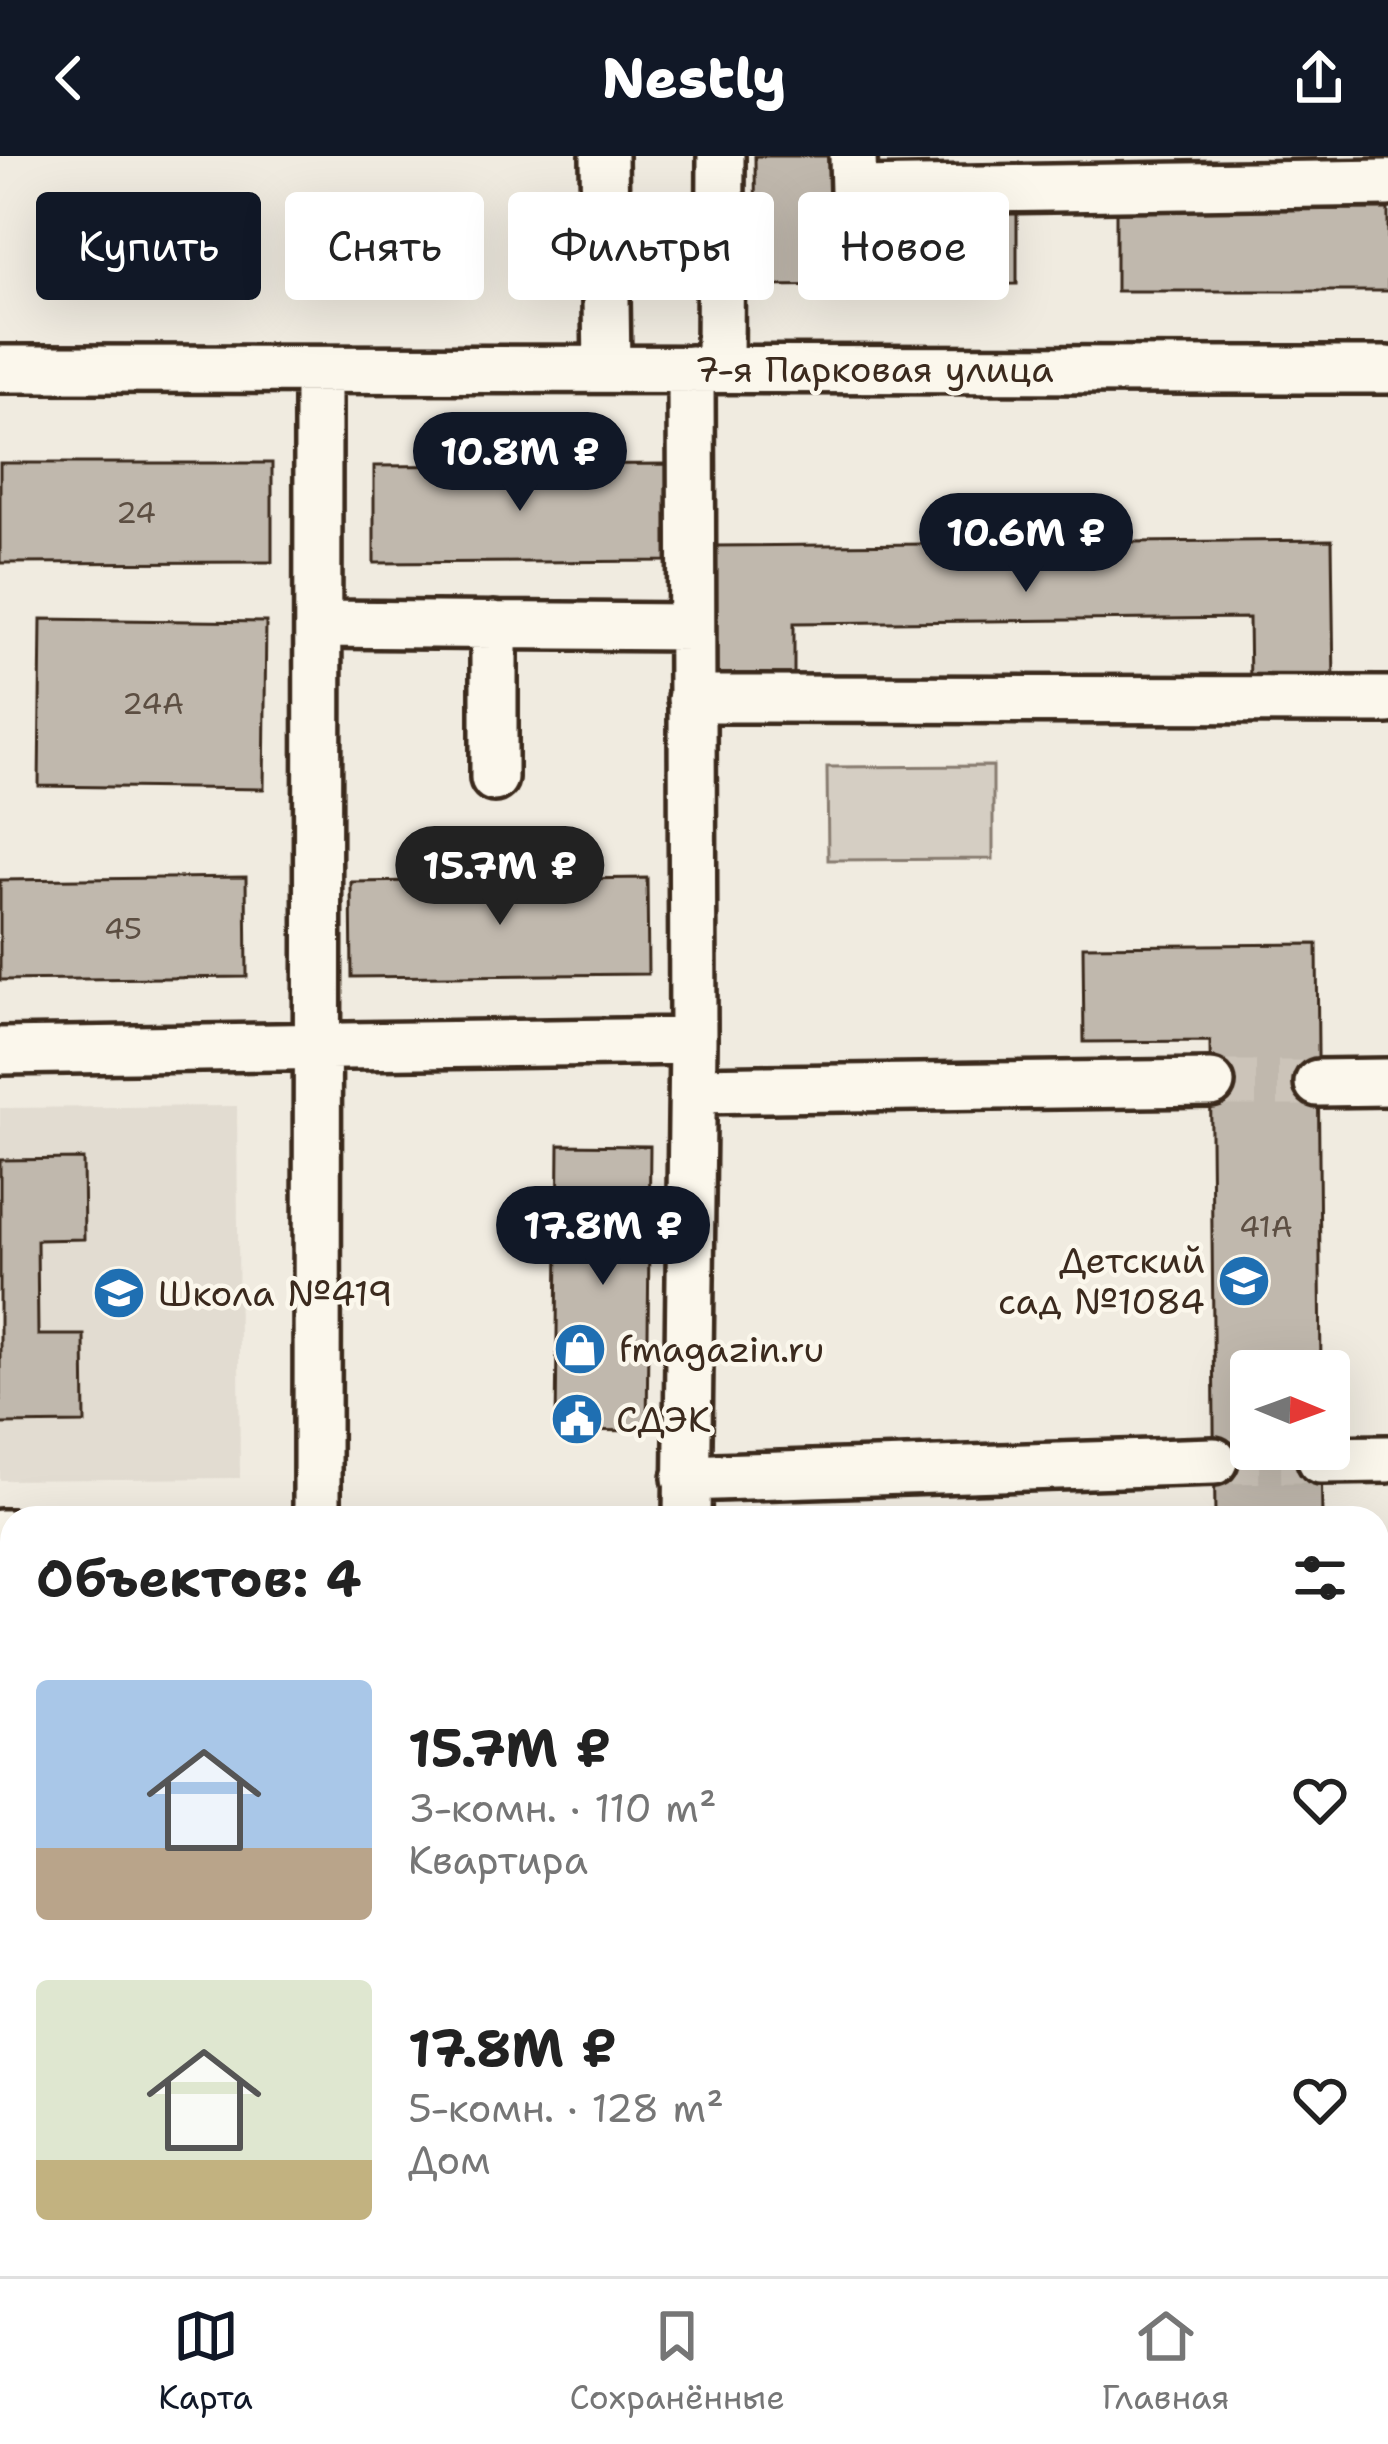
<!DOCTYPE html>
<html lang="ru">
<head>
<meta charset="utf-8">
<style>
	body { margin:0; font-family:"Shantell Sans",sans-serif; background:#f2f2f2; color:#222; height:100vh; display:flex; flex-direction:column; font-size:45px; white-space:nowrap }
	* { box-sizing:border-box; margin:0 }
	p { font-size:39px; color:#767676 }
	.icon { flex:none; width:66px; height:66px; fill:none; stroke:currentColor; stroke-width:2; stroke-linecap:round; stroke-linejoin:round }
	.map { position:relative; flex:1; overflow:hidden }
	.sheet { position:absolute; left:0px; top:1350px; width:1389px; height:771px; display:flex; flex-direction:column; background:#fff; border-radius:36px 36px 0 0; box-shadow:0 12px 48px #0002 }
	.sheet>* { flex:none }
	.banner { position:absolute; left:36px; top:36px; width:1317px; height:108px; display:flex; gap:24px }
	.needle { width:78px; rotate:91deg }
	.buttons { position:absolute; left:1230px; top:1194px; display:grid; gap:24px }
	.buttons a { display:grid; place-items:center; width:120px; height:120px; border-radius:12px; background:#fff; box-shadow:0 12px 48px #0002; font-size:60px }
	.price { position:absolute; translate:-50% -102px; padding:0 27px; border-radius:42px; background:#111827; color:#fff; font-size:39px; line-height:78px; filter:drop-shadow(0 3px 6px #0008) }
	.price::after { content:''; position:absolute; left:50%; top:72px; width:36px; height:27px; margin-left:-18px; background:inherit; clip-path:polygon(0 0,100% 0,50% 100%) }
	.price.on { background:#222; color:#fff }
	ul { padding:0; list-style:none }
	li { display:flex; align-items:center; gap:36px; height:300px; padding:0 36px }
	li span { display:grid; place-items:center; flex:none; width:336px; height:240px; border-radius:12px; color:#555 }
	li>.icon { margin-inline-start:auto }
	span .icon { width:144px; height:144px; fill:#fffc; stroke-width:1 }
	li b { font-size:51px }
	h2 { display:flex; justify-content:space-between; align-items:center; height:144px; padding:0 36px; font-size:51px }
	.chip { padding:0 42px; border-radius:12px; background:#fff; box-shadow:0 12px 48px #0002; font-size:42px; line-height:108px }
	.chip.on { background:#111827; color:#fff }
	header { display:flex; justify-content:space-between; align-items:center; height:156px; padding:0 36px; background:#111827; color:#fff; font-size:54px; font-weight:800 }
	.menu { display:flex; justify-content:space-around; align-items:center; height:168px; border-top:3px solid #e0e0e0; background:#fff; font-size:33px; color:#767676 }
	.menu a { display:grid; justify-items:center; gap:6px }
	.menu .on { color:#111827 }
	.map>svg:first-child { display:block }
	.built { fill:#e2dcd1 }
	.green { fill:#d5cec3; stroke:#887c70; stroke-width:3 }
	.building { fill:#c0b8ad; stroke:#3b2a1e; stroke-width:3 }
	.lines { fill:none; stroke-linecap:round; stroke-linejoin:round }
	.minor-tunnel { stroke:#ccc4b9; stroke-width:45; stroke-dasharray:45 22; stroke-linecap:butt }
	.minor-casing { stroke:#3b2a1e; stroke-width:54 }
	.major-casing { stroke:#3b2a1e; stroke-width:66 }
	.minor { stroke:#fbf7ec; stroke-width:45 }
	.major { stroke:#fbf7ec; stroke-width:57 }
	.labels { text-anchor:middle; stroke-width:9; stroke-linejoin:round; paint-order:stroke }
	.number-label { font-size:30px; fill:#5c4e42 }
	.street-label { font-size:36px; fill:#3b2a1e; stroke:#fbf7ec }
	.poi-label { font-size:36px; fill:#3b2a1e; stroke:#fbf7ec; text-anchor:start }
</style>
</head>
<body>
<header><svg class="icon" aria-label="back" viewBox="0 0 24 24"><path d="M15 5l-7 7 7 7"/></svg>Nestly<svg class="icon" aria-label="share" viewBox="0 0 24 24"><path d="M12 15V3M7 8l5-5 5 5M5 13v7h14v-7"/></svg></header>
<div class="map">
<svg width="1388" height="2120" viewBox="0 0 1388 2120">
	<rect width="100%" height="100%" fill="#f0ebe0"/>
	<filter id="ink" filterUnits="userSpaceOnUse"><feTurbulence type="fractalNoise" baseFrequency=".00833" numOctaves="2"/><feDisplacementMap in="SourceGraphic" scale="24" xChannelSelector="R" yChannelSelector="G"/><feConvolveMatrix kernelMatrix="1 2 1 2 8 2 1 2 1" color-interpolation-filters="sRGB"/></filter>
	<g filter="url(#ink)">
		<!-- built -->
		<path class="built" d="M 237,950 L 240,1322 L 0,1324 L 0,952 Z"/>
		<!-- green -->
		<path class="green" d="M 993,610 L 993,703 L 828,704 L 827,611 Z"/>
		<!-- building -->
		<path class="building" d="M 755,0 L 839,0 L 839,49 L 1017,48 L 1017,128 L 756,130 Z
			M 1116,53 L 1388,53 L 1388,135 L 1116,135 Z
			M 0,307 L 272,307 L 272,406 L 0,407 Z
			M 667,308 L 667,405 L 374,407 L 374,310 Z
			M 1332,384 L 1334,529 L 1250,530 L 1249,462 L 794,467 L 794,528 L 714,529 L 713,390 Z
			M 41,463 L 266,466 L 264,633 L 39,630 Z
			M 246,721 L 247,821 L 0,824 L 0,724 Z
			M 647,722 L 648,818 L 352,821 L 351,726 Z
			M 1317,788 L 1321,1215 L 1251,1215 L 1251,1293 L 1321,1293 L 1322,1362 L 1215,1362 L 1210,885 L 1084,886 L 1083,790 Z
			M 559,989 L 650,990 L 647,1275 L 556,1274 Z
			M 83,1003 L 84,1083 L 37,1084 L 38,1179 L 84,1179 L 85,1267 L 0,1268 L 0,1004 Z
			M 0,1441 L 12,1441 L 12,1553 L 0,1553 Z
			M 0,1862 L 12,1862 L 12,1967 L 0,1967 Z"/>
		<g class="lines">
			<!-- minor-tunnel -->
			<path class="minor-tunnel" d="M 1211,927 L 1318,927
				M 1214,1305 L 1321,1304"/>
			<!-- minor casing -->
			<g class="minor-casing">
				<path id="minor" d="M 604,0 L 607,213
					M 853,0 L 854,35 L 1388,27
					M 0,213 L 1388,214
					M 720,213 L 721,0
					M 318,468 L 691,471
					M 691,543 L 1388,544
					M 494,622 L 494,469
					M 0,895 L 693,885
					M 1318,927 L 1388,926
					M 693,934 L 1211,927
					M 1321,1304 L 1388,1303
					M 686,1322 L 1214,1305
					M 317,1362 L 318,214
					M 687,1362 L 693,885 L 691,213
					M 0,1377 L 12,1377
					M 0,1577 L 12,1577
					M 1377,1665 L 1388,1665
					M 330,2120 L 330,2109
					M 1215,2120 L 1215,2109"/>
			</g>
			<!-- major casing -->
			<g class="major-casing">
				<path id="major" d="M 1377,2091 L 1388,2091
					M 0,2110 L 182,2109"/>
			</g>
			<!-- minor -->
			<use href="#minor" class="minor"/>
			<!-- major -->
			<use href="#major" class="major"/>
		</g>
	</g>
	<!-- icons -->
	<defs>
		<g id="school-disc" transform="scale(2.7)"><circle r="9.5" fill="#1f6fb2" stroke="#fbf7ec"/><path d="M0-5L7-2L0 1L-7-2ZM-4 1L0 2.5L4 1V4Q0 6-4 4Z" fill="#fff"/></g>
		<g id="shop-disc" transform="scale(2.7)"><circle r="9.5" fill="#1f6fb2" stroke="#fbf7ec"/><path d="M-5-2.5h2.3a2.7 3.5 0 0 1 5.4 0H5L5.5 6h-11ZM-1.5-2.5h3a1.5 2.3 0 0 0-3 0Z" fill="#fff"/></g>
		<g id="civic-disc" transform="scale(2.7)"><circle r="9.5" fill="#1f6fb2" stroke="#fbf7ec"/><path d="M-.6-6.5H3V-4.5H.6V-3L4-1V1h2V6H-6V1h2V-1L-.6-3ZM-1.2 2.5V6h2.4V2.5Z" fill="#fff"/></g>
	</defs>
	<g fill-rule="evenodd">
		<use href="#school-disc" x="1244" y="1125"/>
		<use href="#school-disc" x="119" y="1137"/>
		<use href="#shop-disc" x="580" y="1193"/>
		<use href="#civic-disc" x="577" y="1263"/>
	</g>
	<g class="labels">
		<!-- number labels -->
		<g class="number-label">
			<text x="136" y="367">24</text>
			<text x="153" y="558">24А</text>
			<text x="123" y="783">45</text>
			<text x="1266" y="1081">41А</text>
		</g>
		<!-- street labels -->
		<g class="street-label">
			<text x="874" y="226">7-я Парковая улица</text>
		</g>
		<!-- poi labels -->
		<g class="poi-label">
			<text x="1205" y="1117" text-anchor="end">Детский<tspan x="1205" dy="41">сад №1084</tspan></text>
			<text x="158" y="1150">Школа №419</text>
			<text x="619" y="1206">fmagazin.ru</text>
			<text x="616" y="1276">СДЭК</text>
		</g>
	</g>
</svg>
<div class="buttons">
<a><svg class="needle" viewBox="-14 -14 28 28"><path d="M0-13l5 13h-10z" fill="#e53935"/><path d="M0 13l5-13h-10z" fill="#767676"/></svg></a>
</div>
<b class="price" style="left:520px;top:358px">10.8M ₽</b>
<b class="price" style="left:1026px;top:439px">10.6M ₽</b>
<b class="price on" style="left:500px;top:772px">15.7M ₽</b>
<b class="price" style="left:603px;top:1132px">17.8M ₽</b>
<div class="banner">
<a class="chip on">Купить</a>
<a class="chip">Снять</a>
<a class="chip">Фильтры</a>
<a class="chip">Новое</a>
</div>
<section class="sheet">
<h2>Объектов: 4<svg class="icon" aria-label="filters" viewBox="0 0 24 24"><path d="M4 7h16M4 17h16"/><circle cx="9" cy="7" r="2"/><circle cx="15" cy="17" r="2"/></svg></h2>
<ul>
<li><span style="background:linear-gradient(#a9c7e8 70%,#b9a48a 0)"><svg class="icon" aria-label="home" viewBox="0 0 24 24"><path d="M3 11l9-7 9 7M6 9v11h12V9"/></svg></span><div><b>15.7M ₽</b><p>3-комн. · 110 m²</p><p>Квартира</p></div><svg class="icon" aria-label="heart" viewBox="0 0 24 24"><path d="M12 20l-8-8c-3-5 5-10 8-4 3-6 11-1 8 4z"/></svg></li>
<li><span style="background:linear-gradient(#dfe7d0 75%,#c2b280 0)"><svg class="icon" aria-label="home" viewBox="0 0 24 24"><path d="M3 11l9-7 9 7M6 9v11h12V9"/></svg></span><div><b>17.8M ₽</b><p>5-комн. · 128 m²</p><p>Дом</p></div><svg class="icon" aria-label="heart" viewBox="0 0 24 24"><path d="M12 20l-8-8c-3-5 5-10 8-4 3-6 11-1 8 4z"/></svg></li>
</ul>
</section>
</div>
<nav class="menu">
<a class="on"><svg class="icon" aria-label="map" viewBox="0 0 24 24"><path d="M3 6l6-2 6 2 6-2v14l-6 2-6-2-6 2zM9 4v14M15 6v14"/></svg>Карта</a>
<a><svg class="icon" aria-label="saved" viewBox="0 0 24 24"><path d="M7 4h10v16l-5-4-5 4z"/></svg>Сохранённые</a>
<a><svg class="icon" aria-label="home" viewBox="0 0 24 24"><path d="M3 11l9-7 9 7M6 9v11h12V9"/></svg>Главная</a>
</nav>
</body>
</html>
